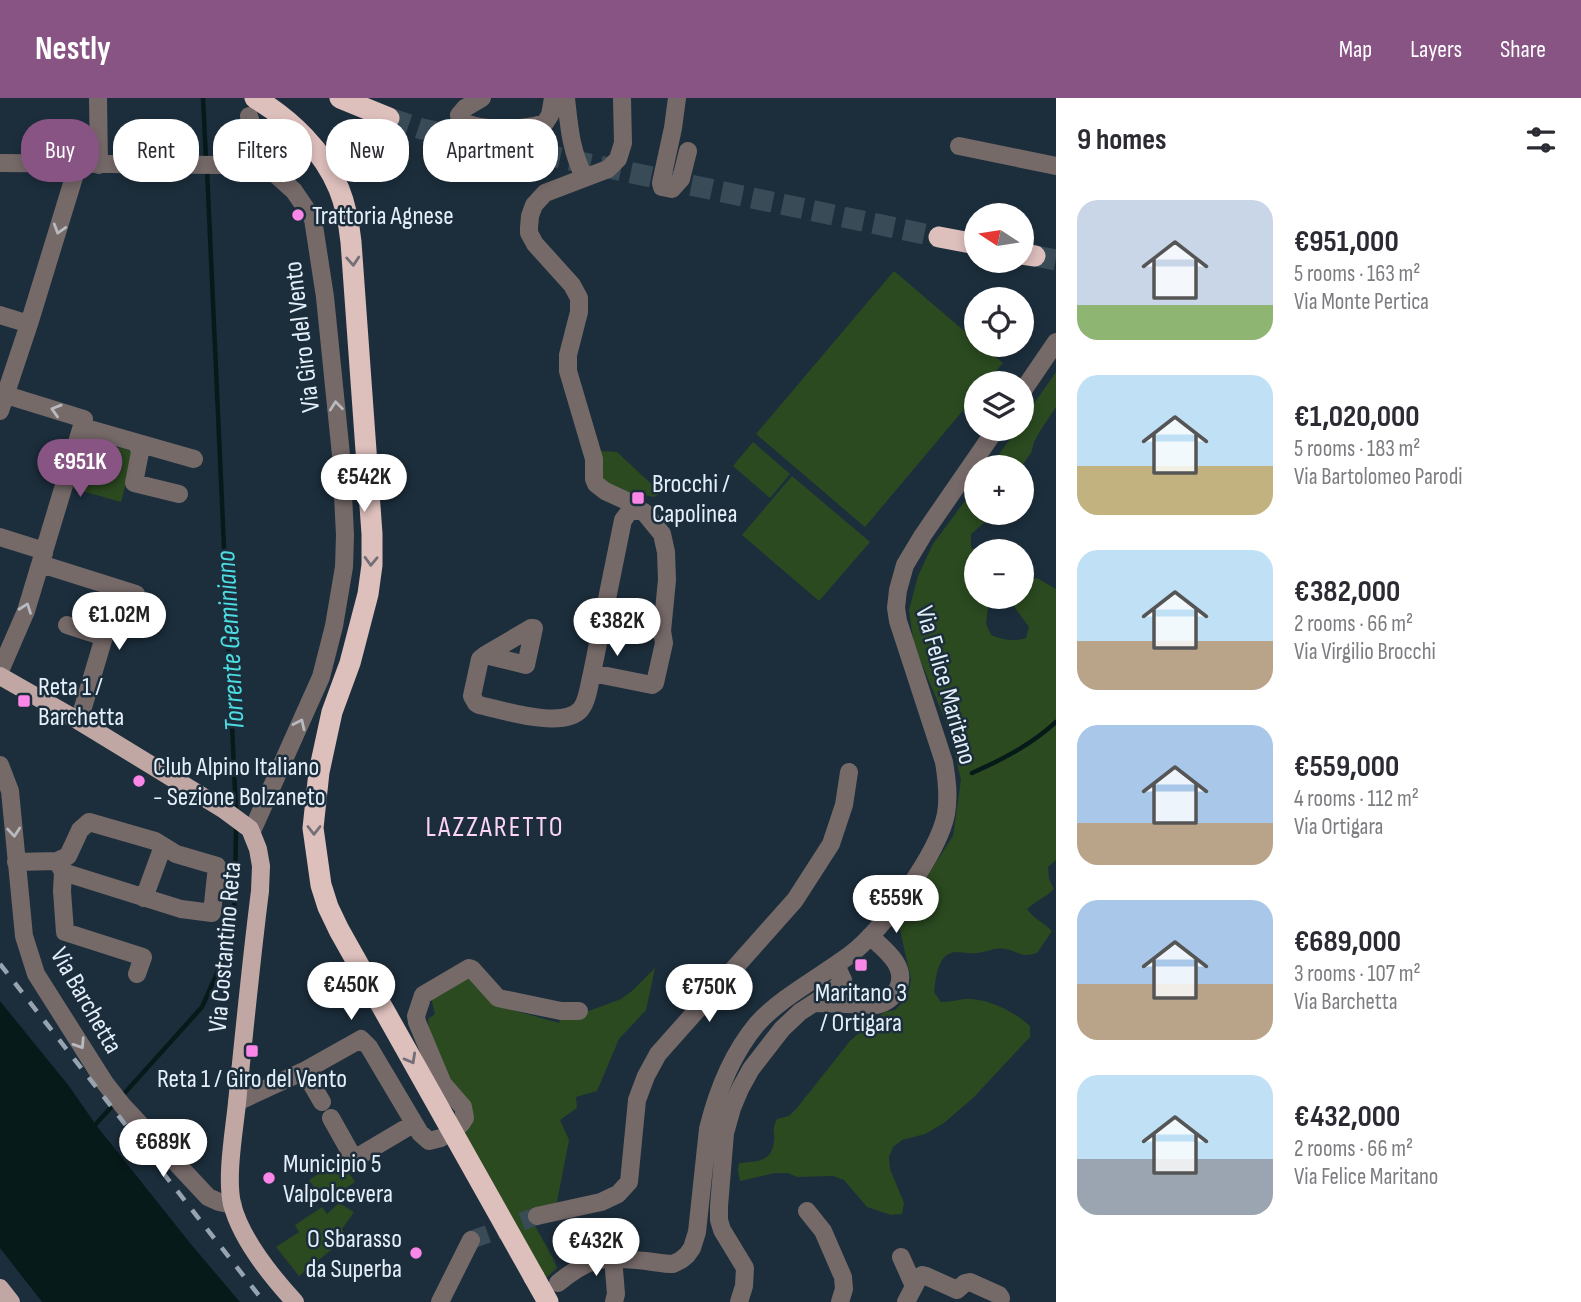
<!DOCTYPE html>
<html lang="en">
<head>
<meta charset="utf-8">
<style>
	body { margin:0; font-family:"Sofia Sans Condensed",sans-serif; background:#f2f2f3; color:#2b2b33; height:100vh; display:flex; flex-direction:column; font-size:26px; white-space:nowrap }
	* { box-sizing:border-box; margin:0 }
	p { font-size:23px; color:#7c7c81 }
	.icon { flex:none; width:38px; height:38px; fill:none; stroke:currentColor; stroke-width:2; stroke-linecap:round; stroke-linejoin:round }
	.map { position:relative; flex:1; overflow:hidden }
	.sheet { display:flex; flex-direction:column; background:#fff; width:525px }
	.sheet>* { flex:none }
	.guide { position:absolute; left:21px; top:21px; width:665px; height:63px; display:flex; gap:14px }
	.needle { width:46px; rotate:282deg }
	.fabs { position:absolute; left:964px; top:105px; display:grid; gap:14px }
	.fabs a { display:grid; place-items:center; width:70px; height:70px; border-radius:50%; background:#fff; box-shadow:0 4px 10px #0003; font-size:35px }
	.price { position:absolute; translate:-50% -60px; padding:0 16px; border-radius:24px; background:#fff; color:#222; font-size:23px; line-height:46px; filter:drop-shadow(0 2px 4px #0008) }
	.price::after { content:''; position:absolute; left:50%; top:42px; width:21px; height:16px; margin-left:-10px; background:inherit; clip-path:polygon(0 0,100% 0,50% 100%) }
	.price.active { background:#885484; color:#fff }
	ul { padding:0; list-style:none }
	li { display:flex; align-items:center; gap:21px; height:175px; padding:0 21px }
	li span { display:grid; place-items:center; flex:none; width:196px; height:140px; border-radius:21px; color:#555 }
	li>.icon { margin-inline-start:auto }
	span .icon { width:84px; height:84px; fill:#fffc; stroke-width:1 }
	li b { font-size:30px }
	h2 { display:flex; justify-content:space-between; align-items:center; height:84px; padding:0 21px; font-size:30px }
	.tag { padding:0 24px; border-radius:28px; background:#fff; box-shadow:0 4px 10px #0003; font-size:24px; line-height:63px }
	.tag.active { background:#885484; color:#fff }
	header { display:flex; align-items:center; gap:42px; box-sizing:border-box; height:98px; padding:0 35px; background:#885484; color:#fff }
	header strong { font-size:33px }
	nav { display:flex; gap:38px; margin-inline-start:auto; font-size:24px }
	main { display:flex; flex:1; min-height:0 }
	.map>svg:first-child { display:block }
	.green { fill:#2b4a20 }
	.water { fill:#071a1a }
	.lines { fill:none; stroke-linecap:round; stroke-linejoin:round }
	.stream { stroke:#071a1a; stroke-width:4.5 }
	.minor-tunnel { stroke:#3a4b58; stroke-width:18; stroke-dasharray:18 9; stroke-linecap:butt }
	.highway-tunnel { stroke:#3a4b58; stroke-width:21; stroke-dasharray:21 10; stroke-linecap:butt }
	.minor { stroke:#766a69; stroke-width:18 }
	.major { stroke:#c0a7a4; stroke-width:18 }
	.highway { stroke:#ddbfbc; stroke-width:21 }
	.rail { stroke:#97a4b0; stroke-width:4.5; stroke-dasharray:12 12; stroke-linecap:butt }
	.highway-bridge { stroke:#ddbfbc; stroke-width:21 }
	.oneway { stroke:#b8babf }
	.oneway2 { stroke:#736f76 }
	.poi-dot { fill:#fa87e7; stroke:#1c2e3c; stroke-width:2.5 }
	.labels { text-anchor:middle; stroke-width:5; stroke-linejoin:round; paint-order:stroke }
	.poi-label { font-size:26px; fill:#e4eff9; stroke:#1c2e3c; text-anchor:start }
	.street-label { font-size:26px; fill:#e4eff9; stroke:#1c2e3c }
	.water-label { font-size:28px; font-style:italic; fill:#4cdce1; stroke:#1c2e3c }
	.neighbourhood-label { font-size:28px; letter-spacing:2px; fill:#fdd5f4; stroke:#1c2e3c }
</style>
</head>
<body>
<header>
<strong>Nestly</strong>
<nav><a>Map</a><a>Layers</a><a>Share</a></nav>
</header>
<main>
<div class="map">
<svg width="1056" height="1204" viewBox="0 0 1056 1204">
	<rect width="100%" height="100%" fill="#1c2e3c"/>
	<!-- green -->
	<path class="green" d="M 894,173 L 976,243 L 976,247 L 981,247 L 1003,265 L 986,285 L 976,285 L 976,297 L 865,429 L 756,336 Z
		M 1056,274 L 1056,309 L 1040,333 L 1034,344 L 1031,355 L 1021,369 L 990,369 L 1017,331 L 1022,331 L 1022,323 Z
		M 83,339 L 134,354 L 121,404 L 68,389 Z
		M 753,344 L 790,376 L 770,400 L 733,368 Z
		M 600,353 L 617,354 L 661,395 L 654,399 C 642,396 607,393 603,381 C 600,373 601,362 600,353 Z
		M 792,378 L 870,444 L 819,503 L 742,437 Z
		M 976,388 L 976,415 L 996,415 L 971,436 L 971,448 L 976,458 L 974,472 L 976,499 L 986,499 L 989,503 L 986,526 L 991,537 C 1004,542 1013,544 1026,540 L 1029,529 L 1015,510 L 1011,500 L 1022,499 L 1022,484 L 1037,480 L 1056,491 L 1056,762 L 1048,769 L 1049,781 L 1054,791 C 1046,799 1036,803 1027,811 C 1035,822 1042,823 1052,833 L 1037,855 C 1019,860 1021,854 1005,851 C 995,849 987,854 978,855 C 970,856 963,854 956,854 C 937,855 936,880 934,894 L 941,904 C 949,904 956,902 964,901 C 988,900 1012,912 1030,928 L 1030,939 L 974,999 L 944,1025 L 925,1036 L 902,1042 L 893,1049 L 889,1059 L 890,1071 L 904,1105 L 902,1116 L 891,1117 L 867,1109 L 844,1082 L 833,1078 L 798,1079 L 787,1075 L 775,1075 L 740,1083 L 738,1073 L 739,1065 C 756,1063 772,1065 774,1043 C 775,1031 771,1034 777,1021 L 789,1018 L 797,1010 L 850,943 L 884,914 L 895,912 L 904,903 L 909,892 L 911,881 L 898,823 L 953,738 L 961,682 L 949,631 L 914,547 L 909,512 L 918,478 L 933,446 Z
		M 655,870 L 646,912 L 619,941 L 597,993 L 576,999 L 577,1010 L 560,1022 L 569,1042 L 557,1104 L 548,1109 L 534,1126 L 554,1162 L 557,1170 L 545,1181 L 463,1033 L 450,986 L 429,932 L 428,921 L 435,916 L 431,900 L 467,873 L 509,911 L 559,925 L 562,915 L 578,917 L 621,901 L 632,893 Z
		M 340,1062 L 355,1084 L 324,1104 L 309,1082 Z
		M 339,1105 L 354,1114 L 342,1131 L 347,1139 L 299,1178 L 276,1149 L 299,1134 L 295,1127 L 322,1109 L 327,1116 Z"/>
	<!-- water -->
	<path class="water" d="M 0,903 L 69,988 L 96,1027 L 190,1145 L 240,1204 L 42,1204 L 0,1150 Z"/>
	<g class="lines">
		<!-- stream -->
		<path class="stream" d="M 203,0 L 206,62
			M 207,71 L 236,716
			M 972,675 C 1003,661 1031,647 1056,624
			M 122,998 L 202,909 L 223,862 L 235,802 L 236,728
			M 94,1028 L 116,1004"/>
		<!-- minor-tunnel -->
		<path class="minor-tunnel" d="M 471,1142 L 537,1118"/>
		<!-- highway-tunnel -->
		<path class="highway-tunnel" d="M 389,20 L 422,31 L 939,139
			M 1035,158 L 1056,162"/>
		<!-- minor -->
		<path class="minor" d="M 98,0 L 99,67
			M 482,0 L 465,10 L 459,17 L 460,22 C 480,34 524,32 545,25 L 550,17 L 553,0
			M 566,0 C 569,28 571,55 585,80
			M 622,0 L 623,45 L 618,61 L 608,71 L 545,95 L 534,107 L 530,118 L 529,130 L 529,135 L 535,146 L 572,187 L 579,200 L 579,214 L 568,257 L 568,273 L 594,361 L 594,381 L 596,386 L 605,393 L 631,405 L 640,412 L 644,414 L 662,436 L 666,454 L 667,482 L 662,533 L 664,545 L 655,585 L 652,587 L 592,575 L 623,422 L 629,414 L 640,412
			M 677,0 L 673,30 L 661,85 L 662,89 L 672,91 L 681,81 L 688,53
			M 249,18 L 258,48 L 272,73 L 294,93 L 313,121 L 325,199 L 341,357 L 345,437 L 344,469 L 334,528 L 321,579 L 252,733
			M 959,48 L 1056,68
			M 0,65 L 219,67 L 246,68 L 272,73
			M 0,217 L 29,226
			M 1022,294 L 1056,244
			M 0,295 L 84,321 L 26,513 L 0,573
			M 0,313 L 29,226 L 78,66
			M 82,329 L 194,361
			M 137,345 L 140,354 L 134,385 L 179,396
			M 0,439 L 38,451 L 44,455
			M 41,466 L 136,496
			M 67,527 L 104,539 L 79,623
			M 485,557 L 531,530 L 534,530 L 526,567 L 485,557 L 480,561 L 472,598 L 476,605 L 479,607 C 502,612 564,632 581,611 C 588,602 589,586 592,575
			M 0,667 L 10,693 L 24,838 L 36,876 L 105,985 L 123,1008 L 208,1099 L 219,1104 L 233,1107
			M 57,763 L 68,758 L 80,732 L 89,724 L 155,743 L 176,756 L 217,768 L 212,815 L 181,811 L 63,774
			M 16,764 L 57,763 L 63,774 L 62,793 L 65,834 L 143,859 L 137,876
			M 144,800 L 163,748
			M 816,905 L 877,907 C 887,904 893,900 898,890 C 908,868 884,851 870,838
			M 304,973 L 322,1004
			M 237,1004 L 304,973 L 361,941 L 369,949 L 420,1035 L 429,1043 L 441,1040
			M 331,1020 L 354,1061 L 413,1026
			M 461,1026 L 465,1020 L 463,1009 L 443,986 L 417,924 L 416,918 L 423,897 L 469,870 L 472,871 L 498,900 L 561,913 L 579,913
			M 807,1113 L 823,1133 L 843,1179 L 844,1191 L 840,1204
			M 537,1118 L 601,1104 L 618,1096 L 629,1084 L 637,1002 L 646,978 L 658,956 L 795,802 L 831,746 L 844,707 L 849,674
			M 901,1159 L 914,1188
			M 613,1160 L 616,1196 L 614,1204
			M 558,1185 C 592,1157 603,1159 646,1163 C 655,1164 664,1166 673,1166 L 681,1162 L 687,1157 L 692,1150 L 697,1134 L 708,1031 C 717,994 732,956 757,926 C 781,899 822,878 851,856 C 883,831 938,756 946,716 C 949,698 947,682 944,664 L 898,523 L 896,510 L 898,492 L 905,467 L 923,437 L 996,331
			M 440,1204 L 471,1142
			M 739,1204 L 744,1188 L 745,1170 L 722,1132 L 719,1122 L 719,1108 L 725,1035 L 732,1010 L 740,991 L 751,971 L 782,931 L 800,914 L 834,892 L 843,882 L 836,867
			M 906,1204 L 918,1181 L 922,1177 L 926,1178 L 957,1192 L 965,1185 L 970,1184 L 999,1197 L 1001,1200 L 1000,1204"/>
		<!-- major -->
		<path class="major" d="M 0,578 L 79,623 L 223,711 L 250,731 L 258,751 L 261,768 L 260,793 C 251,864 244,935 237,1005 C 234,1034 226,1078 232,1106 C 241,1141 271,1178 295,1204
			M 0,1190 L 11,1204"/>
		<!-- highway -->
		<path class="highway" d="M 255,0 C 290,21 323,52 339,91 C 346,108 349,126 351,144 L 372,436 L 372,467 L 368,496 L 350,565 L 332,614 L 319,674 L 313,730 L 321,787 L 328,809 L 339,832 L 534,1179
			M 340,0 L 389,20
			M 939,139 L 976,146
			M 1022,156 L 1035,158"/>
		<!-- rail -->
		<path class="rail" d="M 0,866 L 264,1204"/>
		<!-- highway-bridge -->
		<path class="highway-bridge" d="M 534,1179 L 548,1204"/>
	</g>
	<!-- one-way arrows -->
	<defs><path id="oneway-chevron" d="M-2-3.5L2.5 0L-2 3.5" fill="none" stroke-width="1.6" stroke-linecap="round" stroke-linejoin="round" transform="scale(1.75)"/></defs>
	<g class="oneway">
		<use href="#oneway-chevron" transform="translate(59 131) rotate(107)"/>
		<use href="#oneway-chevron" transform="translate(336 308) rotate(-96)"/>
		<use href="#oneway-chevron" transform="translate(56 312) rotate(-163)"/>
		<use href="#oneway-chevron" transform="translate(26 510) rotate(-70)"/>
		<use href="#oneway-chevron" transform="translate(300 626) rotate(-65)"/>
		<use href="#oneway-chevron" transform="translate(14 734) rotate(85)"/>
		<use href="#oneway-chevron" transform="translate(80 946) rotate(57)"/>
	</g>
	<g class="oneway2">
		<use href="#oneway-chevron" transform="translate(353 163) rotate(86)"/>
		<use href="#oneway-chevron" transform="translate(371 463) rotate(92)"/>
		<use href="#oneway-chevron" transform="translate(314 732) rotate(90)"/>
		<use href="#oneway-chevron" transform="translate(411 961) rotate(61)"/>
	</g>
	<!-- markers -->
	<g class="poi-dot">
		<circle cx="298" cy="117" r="7"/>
		<rect x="631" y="393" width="14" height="14" rx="3.5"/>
		<rect x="17" y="596" width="14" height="14" rx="3.5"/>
		<circle cx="139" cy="683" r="7"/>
		<rect x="854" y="860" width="14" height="14" rx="3.5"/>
		<rect x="245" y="946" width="14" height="14" rx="3.5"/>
		<circle cx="269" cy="1080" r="7"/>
		<circle cx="416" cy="1155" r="7"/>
	</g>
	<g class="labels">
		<!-- poi labels -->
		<g class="poi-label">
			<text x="312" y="126">Trattoria Agnese</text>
			<text x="652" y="394">Brocchi /<tspan x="652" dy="30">Capolinea</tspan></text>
			<text x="38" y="597">Reta 1 /<tspan x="38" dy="30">Barchetta</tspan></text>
			<text x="153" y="677">Club Alpino Italiano<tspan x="153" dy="30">- Sezione Bolzaneto</tspan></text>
			<text x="861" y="903" text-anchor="middle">Maritano 3<tspan x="861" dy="30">/ Ortigara</tspan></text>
			<text x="252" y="989" text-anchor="middle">Reta 1 / Giro del Vento</text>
			<text x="283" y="1074">Municipio 5<tspan x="283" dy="30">Valpolcevera</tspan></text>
			<text x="402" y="1149" text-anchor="end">O Sbarasso<tspan x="402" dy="30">da Superba</tspan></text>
		</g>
		<!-- street labels -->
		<g class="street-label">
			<text transform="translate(301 239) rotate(-97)" y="9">Via Giro del Vento</text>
			<text transform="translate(947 587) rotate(74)" y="9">Via Felice Maritano</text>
			<text transform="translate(224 849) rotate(-85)" y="9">Via Costantino Reta</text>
			<text transform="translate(87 902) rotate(60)" y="9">Via Barchetta</text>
		</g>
		<!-- water labels -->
		<g class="water-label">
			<text transform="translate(229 543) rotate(-93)" y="10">Torrente Geminiano</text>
		</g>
		<!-- neighbourhood labels -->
		<g class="neighbourhood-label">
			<text x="495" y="738">LAZZARETTO</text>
		</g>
	</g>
</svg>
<div class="fabs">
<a><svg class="needle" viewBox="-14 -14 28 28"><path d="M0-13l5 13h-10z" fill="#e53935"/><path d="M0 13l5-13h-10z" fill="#7c7c81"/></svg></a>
<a><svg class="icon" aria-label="locate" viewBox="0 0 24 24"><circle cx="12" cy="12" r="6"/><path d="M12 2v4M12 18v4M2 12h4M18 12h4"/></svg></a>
<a><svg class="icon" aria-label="layers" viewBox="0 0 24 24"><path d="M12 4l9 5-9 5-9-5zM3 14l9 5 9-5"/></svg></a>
<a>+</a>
<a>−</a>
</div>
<b class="price active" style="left:80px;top:401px">€951K</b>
<b class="price" style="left:364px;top:416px">€542K</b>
<b class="price" style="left:119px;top:554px">€1.02M</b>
<b class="price" style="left:617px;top:560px">€382K</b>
<b class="price" style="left:896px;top:837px">€559K</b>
<b class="price" style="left:351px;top:924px">€450K</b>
<b class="price" style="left:709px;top:926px">€750K</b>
<b class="price" style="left:163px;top:1081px">€689K</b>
<b class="price" style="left:596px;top:1180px">€432K</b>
<div class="guide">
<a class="tag active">Buy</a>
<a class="tag">Rent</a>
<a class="tag">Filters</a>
<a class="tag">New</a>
<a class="tag">Apartment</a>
</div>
</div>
<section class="sheet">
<h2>9 homes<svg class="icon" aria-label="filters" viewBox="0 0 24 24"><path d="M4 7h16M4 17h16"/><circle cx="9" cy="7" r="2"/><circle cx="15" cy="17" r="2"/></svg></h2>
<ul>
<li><span style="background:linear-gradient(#c9d6e8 75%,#8fb573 0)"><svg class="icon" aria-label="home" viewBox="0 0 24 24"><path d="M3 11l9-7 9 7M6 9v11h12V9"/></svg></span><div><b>€951,000</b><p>5 rooms · 163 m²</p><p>Via Monte Pertica</p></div></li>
<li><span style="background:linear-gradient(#bfe0f5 65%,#c2b280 0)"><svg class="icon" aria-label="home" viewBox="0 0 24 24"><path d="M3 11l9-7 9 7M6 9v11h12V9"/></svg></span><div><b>€1,020,000</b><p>5 rooms · 183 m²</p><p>Via Bartolomeo Parodi</p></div></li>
<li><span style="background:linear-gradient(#bfe0f5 65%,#b9a48a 0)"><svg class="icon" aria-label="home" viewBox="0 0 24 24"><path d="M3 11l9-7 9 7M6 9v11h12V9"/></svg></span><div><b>€382,000</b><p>2 rooms · 66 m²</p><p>Via Virgilio Brocchi</p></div></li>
<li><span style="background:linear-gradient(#a9c7e8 70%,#b9a48a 0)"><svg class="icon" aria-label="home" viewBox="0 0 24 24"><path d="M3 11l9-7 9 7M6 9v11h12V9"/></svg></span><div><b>€559,000</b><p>4 rooms · 112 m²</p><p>Via Ortigara</p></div></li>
<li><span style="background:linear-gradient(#a9c7e8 60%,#b9a48a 0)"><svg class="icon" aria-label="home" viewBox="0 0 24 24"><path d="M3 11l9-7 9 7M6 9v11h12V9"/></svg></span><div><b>€689,000</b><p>3 rooms · 107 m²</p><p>Via Barchetta</p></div></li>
<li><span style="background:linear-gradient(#bfe0f5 60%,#9aa5b1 0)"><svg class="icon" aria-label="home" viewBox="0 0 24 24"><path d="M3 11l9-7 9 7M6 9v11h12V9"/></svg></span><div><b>€432,000</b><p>2 rooms · 66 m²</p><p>Via Felice Maritano</p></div></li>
</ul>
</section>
</main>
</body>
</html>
